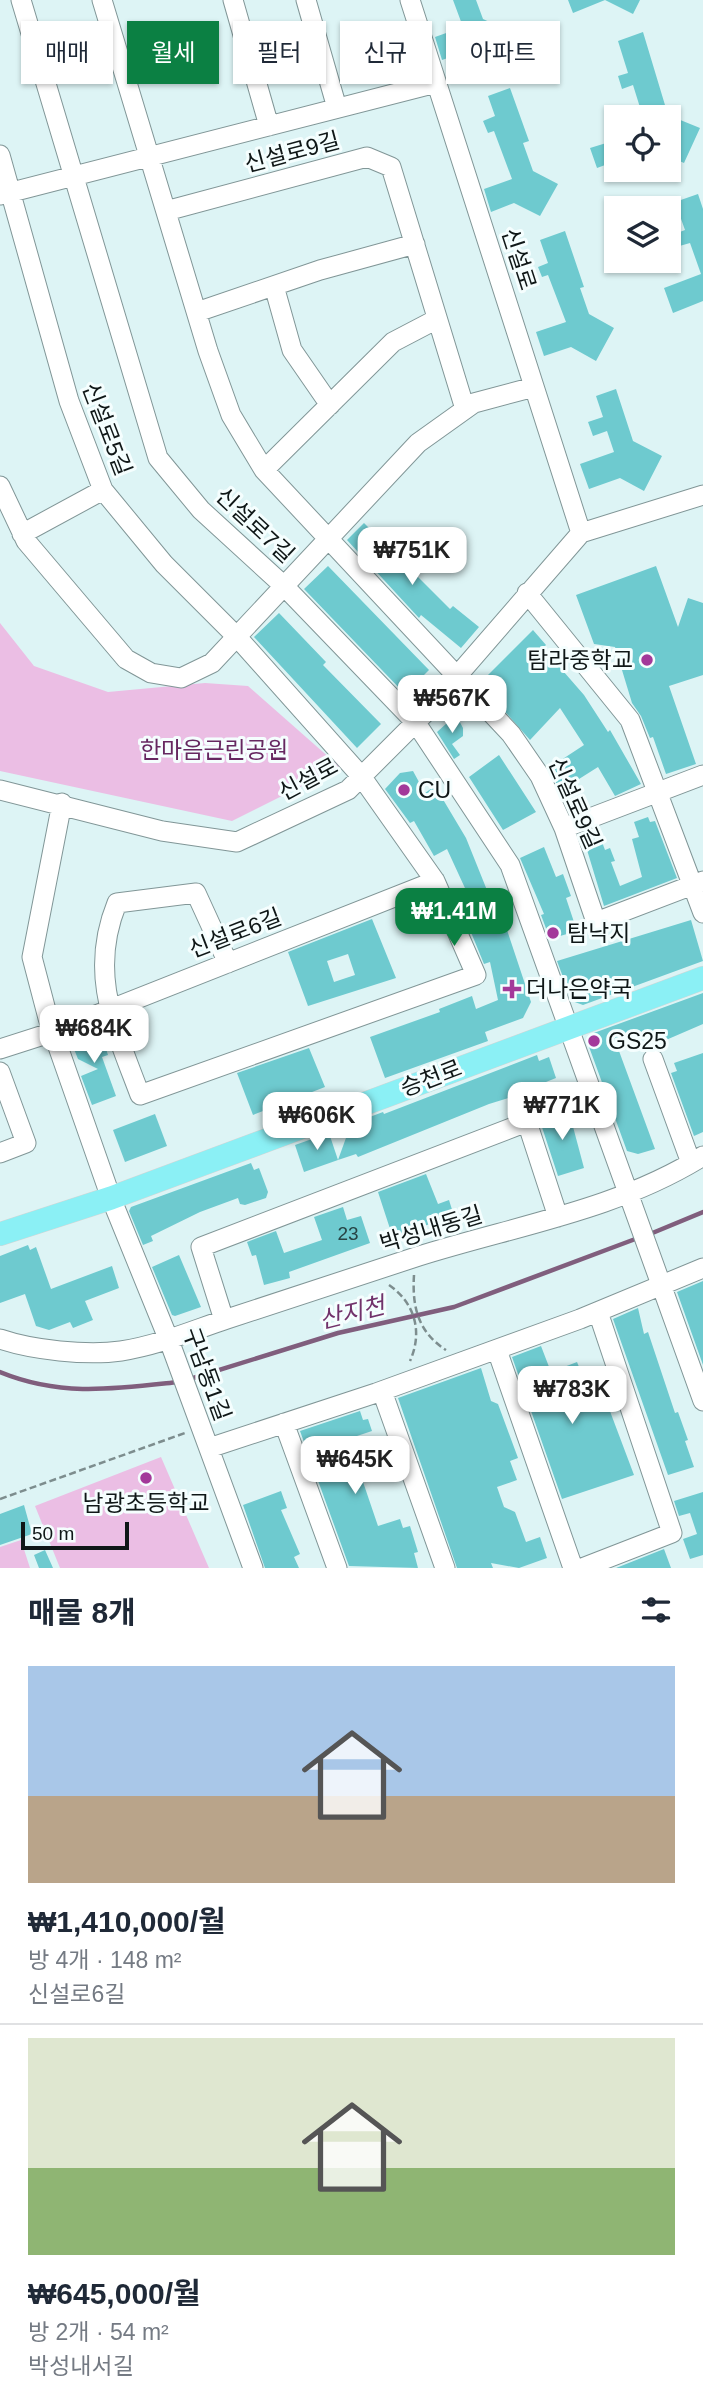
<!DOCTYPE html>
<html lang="ko">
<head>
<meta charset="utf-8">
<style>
	body { margin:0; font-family:Arial,"Noto Sans KR",sans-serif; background:#f2f2f3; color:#1f2937; height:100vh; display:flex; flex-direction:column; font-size:26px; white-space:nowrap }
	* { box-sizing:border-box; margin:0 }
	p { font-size:23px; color:#747a83 }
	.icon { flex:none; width:38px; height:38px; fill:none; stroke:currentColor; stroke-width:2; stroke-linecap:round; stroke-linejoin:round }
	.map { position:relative; height:1568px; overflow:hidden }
	.drawer { display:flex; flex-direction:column; background:#fff; flex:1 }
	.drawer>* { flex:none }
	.hud { position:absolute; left:21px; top:21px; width:662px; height:63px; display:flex; gap:14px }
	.tools { position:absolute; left:604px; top:105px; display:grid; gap:14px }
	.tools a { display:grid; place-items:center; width:77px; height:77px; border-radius:0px; background:#fff; box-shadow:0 2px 5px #0004; font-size:35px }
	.scale { position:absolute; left:21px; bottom:18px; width:108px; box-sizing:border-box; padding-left:7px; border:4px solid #0f1717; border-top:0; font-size:19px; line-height:24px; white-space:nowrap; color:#0f1717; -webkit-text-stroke:5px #f5fefe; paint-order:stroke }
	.price { position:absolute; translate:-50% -60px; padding:0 16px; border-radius:14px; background:#fff; color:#222; font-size:23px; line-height:46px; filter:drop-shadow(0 2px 4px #0008) }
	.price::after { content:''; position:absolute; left:50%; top:42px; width:21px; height:16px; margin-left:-10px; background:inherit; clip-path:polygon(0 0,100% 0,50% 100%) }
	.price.on { background:#0b8043; color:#fff }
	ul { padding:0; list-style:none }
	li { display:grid; align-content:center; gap:14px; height:371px; padding:0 28px }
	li+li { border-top:2px solid #e0e1e3 }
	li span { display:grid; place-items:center; height:217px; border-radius:0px; color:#555 }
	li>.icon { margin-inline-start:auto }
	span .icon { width:126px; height:126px; fill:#fffc; stroke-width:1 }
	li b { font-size:30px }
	h2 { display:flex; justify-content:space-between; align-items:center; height:84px; padding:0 28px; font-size:30px }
	.pill { padding:0 24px; border-radius:0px; background:#fff; box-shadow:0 2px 5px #0004; font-size:24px; line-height:63px }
	.pill.on { background:#0b8043; color:#fff }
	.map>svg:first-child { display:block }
	.green { fill:#ebbee4 }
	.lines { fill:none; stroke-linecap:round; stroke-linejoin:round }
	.stream { stroke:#805e7d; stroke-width:4.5 }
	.building { fill:#6ecacf; fill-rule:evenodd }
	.minor-casing { stroke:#819697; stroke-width:21 }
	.major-casing { stroke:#d4d5d5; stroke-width:24 }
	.path { stroke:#7d8d8e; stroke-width:2.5; stroke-dasharray:7 3.5; stroke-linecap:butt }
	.minor { stroke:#fff; stroke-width:19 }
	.major { stroke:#8bf0f5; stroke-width:23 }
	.poi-dot { fill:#a3399a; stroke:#f5fefe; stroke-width:2.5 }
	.labels { text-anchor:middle; stroke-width:6; stroke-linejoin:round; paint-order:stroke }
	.number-label { font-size:19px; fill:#274445 }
	.street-label { font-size:23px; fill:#0f1717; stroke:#f5fefe }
	.poi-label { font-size:23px; fill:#0f1717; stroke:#f5fefe; text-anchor:start }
	.park-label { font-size:23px; fill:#662760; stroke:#f5fefe }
	.water-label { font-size:24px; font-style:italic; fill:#71326b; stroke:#f5fefe }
</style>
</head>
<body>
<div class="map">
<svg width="703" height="1568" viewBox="0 0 703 1568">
	<rect width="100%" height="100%" fill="#ddf4f5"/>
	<!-- green -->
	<path class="green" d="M 0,623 L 34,666 L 108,692 L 205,683 L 248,686 L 340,767 L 232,821 L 0,771 Z
		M 161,1457 L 209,1568 L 60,1568 L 35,1506 Z
		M 21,1540 L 30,1568 L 0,1568 L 0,1547 Z"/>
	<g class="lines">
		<!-- stream -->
		<path class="stream" d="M 650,1234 L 703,1212
			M 0,1372 C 61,1397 114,1389 178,1382
			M 190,1379 L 338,1333 L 454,1307 L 638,1238"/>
	</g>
	<!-- building -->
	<path class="building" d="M 453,0 L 476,0 L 483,19 L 511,32 L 497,63 L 468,51 L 442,60 L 435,37 L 463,27 Z
		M 568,0 L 640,0 L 633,14 L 605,0 L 573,13 Z
		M 643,32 L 668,115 L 700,128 L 684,163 L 668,156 L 668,117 L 643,117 L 633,85 L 622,89 L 618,76 L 628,73 L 618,41 Z
		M 510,88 L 529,141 L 523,143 L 533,171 L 558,184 L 540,216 L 514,203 L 491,212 L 484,189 L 512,179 L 494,131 L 488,133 L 483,121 L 495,116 L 488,96 Z
		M 616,140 L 616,161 L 597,168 L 590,148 Z
		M 698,194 L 703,209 L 703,301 L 673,313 L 664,288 L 701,274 L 690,243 L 676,247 L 672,235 L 685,230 L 675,202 Z
		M 565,231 L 584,287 L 580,288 L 589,314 L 614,328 L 596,361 L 571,347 L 544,356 L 536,332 L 566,322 L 548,275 L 542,277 L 538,267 L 548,263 L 540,240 Z
		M 616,389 L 633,441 L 662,456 L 644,491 L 620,478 L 589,489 L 580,464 L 614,452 L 607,431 L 593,436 L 588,422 L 603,417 L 596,396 Z
		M 364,523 L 450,609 L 453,606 L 479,627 L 461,648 L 421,615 L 419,618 L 347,540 Z
		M 328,566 L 429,670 L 405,694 L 304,589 Z
		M 656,566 L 678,627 L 688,598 L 703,603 L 703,675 L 669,686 L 696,764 L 666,774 L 653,737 L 650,738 L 641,716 L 632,703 L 615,647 L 594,644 L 576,595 Z
		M 279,613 L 326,662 L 323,665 L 381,724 L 357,748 L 254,637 Z
		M 533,630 L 546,645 L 543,648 L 584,695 L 608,732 L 610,730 L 641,784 L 615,796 L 598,767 L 560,791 L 549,768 L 584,745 L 560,708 L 530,740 L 480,683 Z
		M 456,715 L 463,728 L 463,736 L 452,744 L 460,755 L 454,759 L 437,732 Z
		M 499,755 L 536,812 L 503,830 L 469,777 Z
		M 413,771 L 425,793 L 435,786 L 466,838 L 501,925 L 505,924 L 531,1002 L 523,1018 L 485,1032 L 488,1041 L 385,1078 L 370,1037 L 440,1012 L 439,1009 L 472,996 L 476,1009 L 498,1000 L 490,962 L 484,964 L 459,903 L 470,899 L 447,849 L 434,856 L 414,821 L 410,823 L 385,789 L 400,773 Z
		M 648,817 L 650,822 L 655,821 L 677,878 L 604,906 L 584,840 L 599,834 L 605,850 L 610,848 L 615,861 L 611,862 L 620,886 L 642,877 L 632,839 L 639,837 L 634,822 Z
		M 544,847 L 556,877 L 563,874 L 571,896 L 566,898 L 577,931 L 550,939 L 541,915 L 544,914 L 520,858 Z
		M 372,919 L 396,978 L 308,1006 L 288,952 ZM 348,954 L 355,975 L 334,982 L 327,961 Z
		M 691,920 L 703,961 L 583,1005 L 572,1001 L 557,961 Z
		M 703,993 L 703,1024 L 659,1043 L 656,1034 L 623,1046 L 624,1050 L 619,1051 L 655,1149 L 638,1154 L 627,1151 L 588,1044 L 591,1034 Z
		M 99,1027 L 108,1055 L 102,1057 L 116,1096 L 92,1105 L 81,1076 L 98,1069 L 78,1059 L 72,1044 L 75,1037 Z
		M 309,1048 L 325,1087 L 253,1115 L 237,1073 Z
		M 703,1053 L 703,1132 L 694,1136 L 671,1073 L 677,1071 L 674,1063 Z
		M 537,1055 L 539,1061 L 549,1057 L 556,1078 L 546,1082 L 544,1087 L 489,1104 L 358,1157 L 356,1154 L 338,1160 L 351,1124 L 383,1112 L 384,1114 Z
		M 568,1108 L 584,1168 L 558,1176 L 539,1118 Z
		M 155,1114 L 167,1146 L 125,1162 L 113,1130 Z
		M 329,1133 L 338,1160 L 304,1172 L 295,1145 Z
		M 251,1163 L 254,1170 L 259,1168 L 268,1192 L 266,1198 L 245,1205 L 240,1204 L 238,1198 L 200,1212 L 151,1236 L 153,1241 L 143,1245 L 129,1211 L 131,1207 Z
		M 426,1174 L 438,1204 L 449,1200 L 454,1216 L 412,1230 L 413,1235 L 394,1241 L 378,1192 Z
		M 343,1207 L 347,1220 L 361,1216 L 370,1243 L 289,1272 L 290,1278 L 264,1285 L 256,1255 L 252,1256 L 247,1242 L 276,1231 L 284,1253 L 322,1240 L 314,1217 Z
		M 28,1245 L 30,1250 L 36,1247 L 51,1289 L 112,1266 L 119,1288 L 85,1301 L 93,1320 L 73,1328 L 70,1322 L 49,1330 L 36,1326 L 25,1294 L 0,1303 L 0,1256 Z
		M 179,1255 L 201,1307 L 175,1316 L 172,1315 L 152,1267 Z
		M 703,1281 L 703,1365 L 677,1292 Z
		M 638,1308 L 644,1334 L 648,1332 L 675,1413 L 678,1412 L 688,1440 L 685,1441 L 694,1467 L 668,1475 L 613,1319 Z
		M 541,1346 L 551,1372 L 577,1362 L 590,1394 L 602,1390 L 634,1475 L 562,1499 L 512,1357 Z
		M 481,1368 L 491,1401 L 498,1404 L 518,1458 L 510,1461 L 517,1480 L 497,1487 L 504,1507 L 515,1512 L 526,1542 L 540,1537 L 547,1558 L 519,1568 L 491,1563 L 493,1568 L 457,1568 L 398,1398 Z
		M 360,1411 L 363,1420 L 368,1419 L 372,1431 L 354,1437 L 363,1461 L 369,1459 L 375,1475 L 362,1479 L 378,1526 L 400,1519 L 403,1528 L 410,1526 L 418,1552 L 414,1553 L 418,1568 L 349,1566 L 300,1431 Z
		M 281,1491 L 287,1508 L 281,1510 L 300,1554 L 294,1557 L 299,1568 L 265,1568 L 243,1505 Z
		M 703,1492 L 703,1555 L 690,1559 L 683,1539 L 697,1534 L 690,1513 L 679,1516 L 674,1501 Z
		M 24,1505 L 32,1534 L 0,1545 L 0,1514 Z
		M 664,1549 L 671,1568 L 616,1568 Z
		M 45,1550 L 53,1568 L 39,1568 L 34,1555 Z"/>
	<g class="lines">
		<!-- minor casing -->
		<g class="minor-casing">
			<path id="minor" d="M 21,0 L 158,458 L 201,510 L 284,586 L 416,723 L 510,865 L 703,1401
				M 102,0 L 208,351 L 231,415 L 264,470 L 511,734 L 540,776 L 564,828 L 596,922 L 703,881
				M 233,0 L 269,126
				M 306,0 L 337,108
				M 410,0 L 581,533
				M 0,155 L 69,401 L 103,490 L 164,564 L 237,637 L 361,776 L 435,881 L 476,975 L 140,1095 C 115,1028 88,974 117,903 L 196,893 L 228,963
				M 0,195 L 436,83
				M 166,211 L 367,157 L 391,167 L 465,409
				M 274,286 L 292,350 L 330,405
				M 197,312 L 320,270 L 415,244
				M 264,470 L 393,342 L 437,319
				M 0,486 L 26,541 L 126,659 L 151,673 L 181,678 L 212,663 L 418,443 L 474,403 L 534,387
				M 22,534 L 103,490
				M 527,593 L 630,720 L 703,913
				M 0,790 L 162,831 L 237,842 L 348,790 L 425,713 L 581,533 L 703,495
				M 62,803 L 32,957 L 48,1018 L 111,1198 L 170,1343 L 253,1568
				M 564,828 L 703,775
				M 0,1049 L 53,1032 L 435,881
				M 653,1059 L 691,1163
				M 0,1072 L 26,1143 L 0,1153
				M 224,1320 L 201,1247 L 527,1122 L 558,1217
				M 0,1339 C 32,1350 87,1356 121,1351 C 159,1345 191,1331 227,1319 C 291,1298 355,1277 419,1256 C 514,1226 617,1210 703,1156
				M 497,1350 L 573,1568
				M 382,1391 L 445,1568
				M 284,1423 L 337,1568
				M 209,1448 L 376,1393 L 580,1319 L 703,1268
				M 582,1568 L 672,1533 L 598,1312"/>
		</g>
		<!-- major casing -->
		<g class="major-casing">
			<path id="major" d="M 0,1234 L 111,1198 L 703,978"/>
		</g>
		<!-- path -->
		<path class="path" d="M 414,1275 C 412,1307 418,1332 446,1350
			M 389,1285 C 415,1303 423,1332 410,1361
			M 0,1499 L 185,1433"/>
		<!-- minor -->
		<use href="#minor" class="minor"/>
		<!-- major -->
		<use href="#major" class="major"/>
	</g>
	<!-- markers -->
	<g class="poi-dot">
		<circle cx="647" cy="660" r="7"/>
		<circle cx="404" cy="790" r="7"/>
		<circle cx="553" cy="933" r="7"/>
		<path d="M508.5 978.5h7v7h7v7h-7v7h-7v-7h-7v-7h7z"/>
		<circle cx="594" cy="1041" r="7"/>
		<circle cx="146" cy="1478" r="7"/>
	</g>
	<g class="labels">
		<!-- number labels -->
		<g class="number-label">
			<text x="348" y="1240">23</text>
		</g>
		<!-- street labels -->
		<g class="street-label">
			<text transform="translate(292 152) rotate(-15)" y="8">신설로9길</text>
			<text transform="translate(519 259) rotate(72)" y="8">신설로</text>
			<text transform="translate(107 429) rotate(69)" y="8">신설로5길</text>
			<text transform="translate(255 525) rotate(43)" y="8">신설로7길</text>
			<text transform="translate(308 779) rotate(-28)" y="8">신설로</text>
			<text transform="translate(575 803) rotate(66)" y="8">신설로9길</text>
			<text transform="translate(235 933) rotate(-21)" y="8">신설로6길</text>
			<text transform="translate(431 1078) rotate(-21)" y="8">승천로</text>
			<text transform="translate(431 1229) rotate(-17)" y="8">박성내동길</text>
			<text transform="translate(207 1374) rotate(70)" y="8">구남동1길</text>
		</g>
		<!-- poi labels -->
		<g class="poi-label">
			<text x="633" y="668" text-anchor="end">탐라중학교</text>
			<text x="418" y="798">CU</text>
			<text x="567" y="941">탐낙지</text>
			<text x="526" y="997">더나은약국</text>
			<text x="608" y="1049">GS25</text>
			<text x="146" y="1511" text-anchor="middle">남광초등학교</text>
		</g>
		<!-- park labels -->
		<g class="park-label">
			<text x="214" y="758">한마음근린공원</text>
		</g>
		<!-- water labels -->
		<g class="water-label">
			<text transform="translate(352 1313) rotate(-14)" y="8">산지천</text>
		</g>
	</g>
</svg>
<div class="tools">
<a><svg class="icon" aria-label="locate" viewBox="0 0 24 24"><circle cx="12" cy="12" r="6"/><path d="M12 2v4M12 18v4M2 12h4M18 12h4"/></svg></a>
<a><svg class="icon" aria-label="layers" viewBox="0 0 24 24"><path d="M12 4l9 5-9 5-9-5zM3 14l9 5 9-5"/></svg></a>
</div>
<div class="scale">50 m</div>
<b class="price" style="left:412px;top:587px">₩751K</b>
<b class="price" style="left:452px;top:735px">₩567K</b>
<b class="price on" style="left:454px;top:948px">₩1.41M</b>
<b class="price" style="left:94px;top:1065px">₩684K</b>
<b class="price" style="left:562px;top:1142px">₩771K</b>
<b class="price" style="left:317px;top:1152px">₩606K</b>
<b class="price" style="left:572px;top:1426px">₩783K</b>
<b class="price" style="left:355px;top:1496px">₩645K</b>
<div class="hud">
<a class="pill">매매</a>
<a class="pill on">월세</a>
<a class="pill">필터</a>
<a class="pill">신규</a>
<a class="pill">아파트</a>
</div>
</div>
<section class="drawer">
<h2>매물 8개<svg class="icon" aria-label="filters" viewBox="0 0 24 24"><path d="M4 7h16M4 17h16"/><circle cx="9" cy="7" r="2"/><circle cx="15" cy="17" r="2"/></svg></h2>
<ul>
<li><span style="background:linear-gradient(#a9c7e8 60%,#b9a48a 0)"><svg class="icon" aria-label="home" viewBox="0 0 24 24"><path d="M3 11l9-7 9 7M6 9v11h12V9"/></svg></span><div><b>₩1,410,000/월</b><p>방 4개 · 148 m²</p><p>신설로6길</p></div></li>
<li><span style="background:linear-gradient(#dfe7d0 60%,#8fb573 0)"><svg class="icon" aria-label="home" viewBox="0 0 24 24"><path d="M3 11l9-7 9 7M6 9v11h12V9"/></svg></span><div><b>₩645,000/월</b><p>방 2개 · 54 m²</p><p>박성내서길</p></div></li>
</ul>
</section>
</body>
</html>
